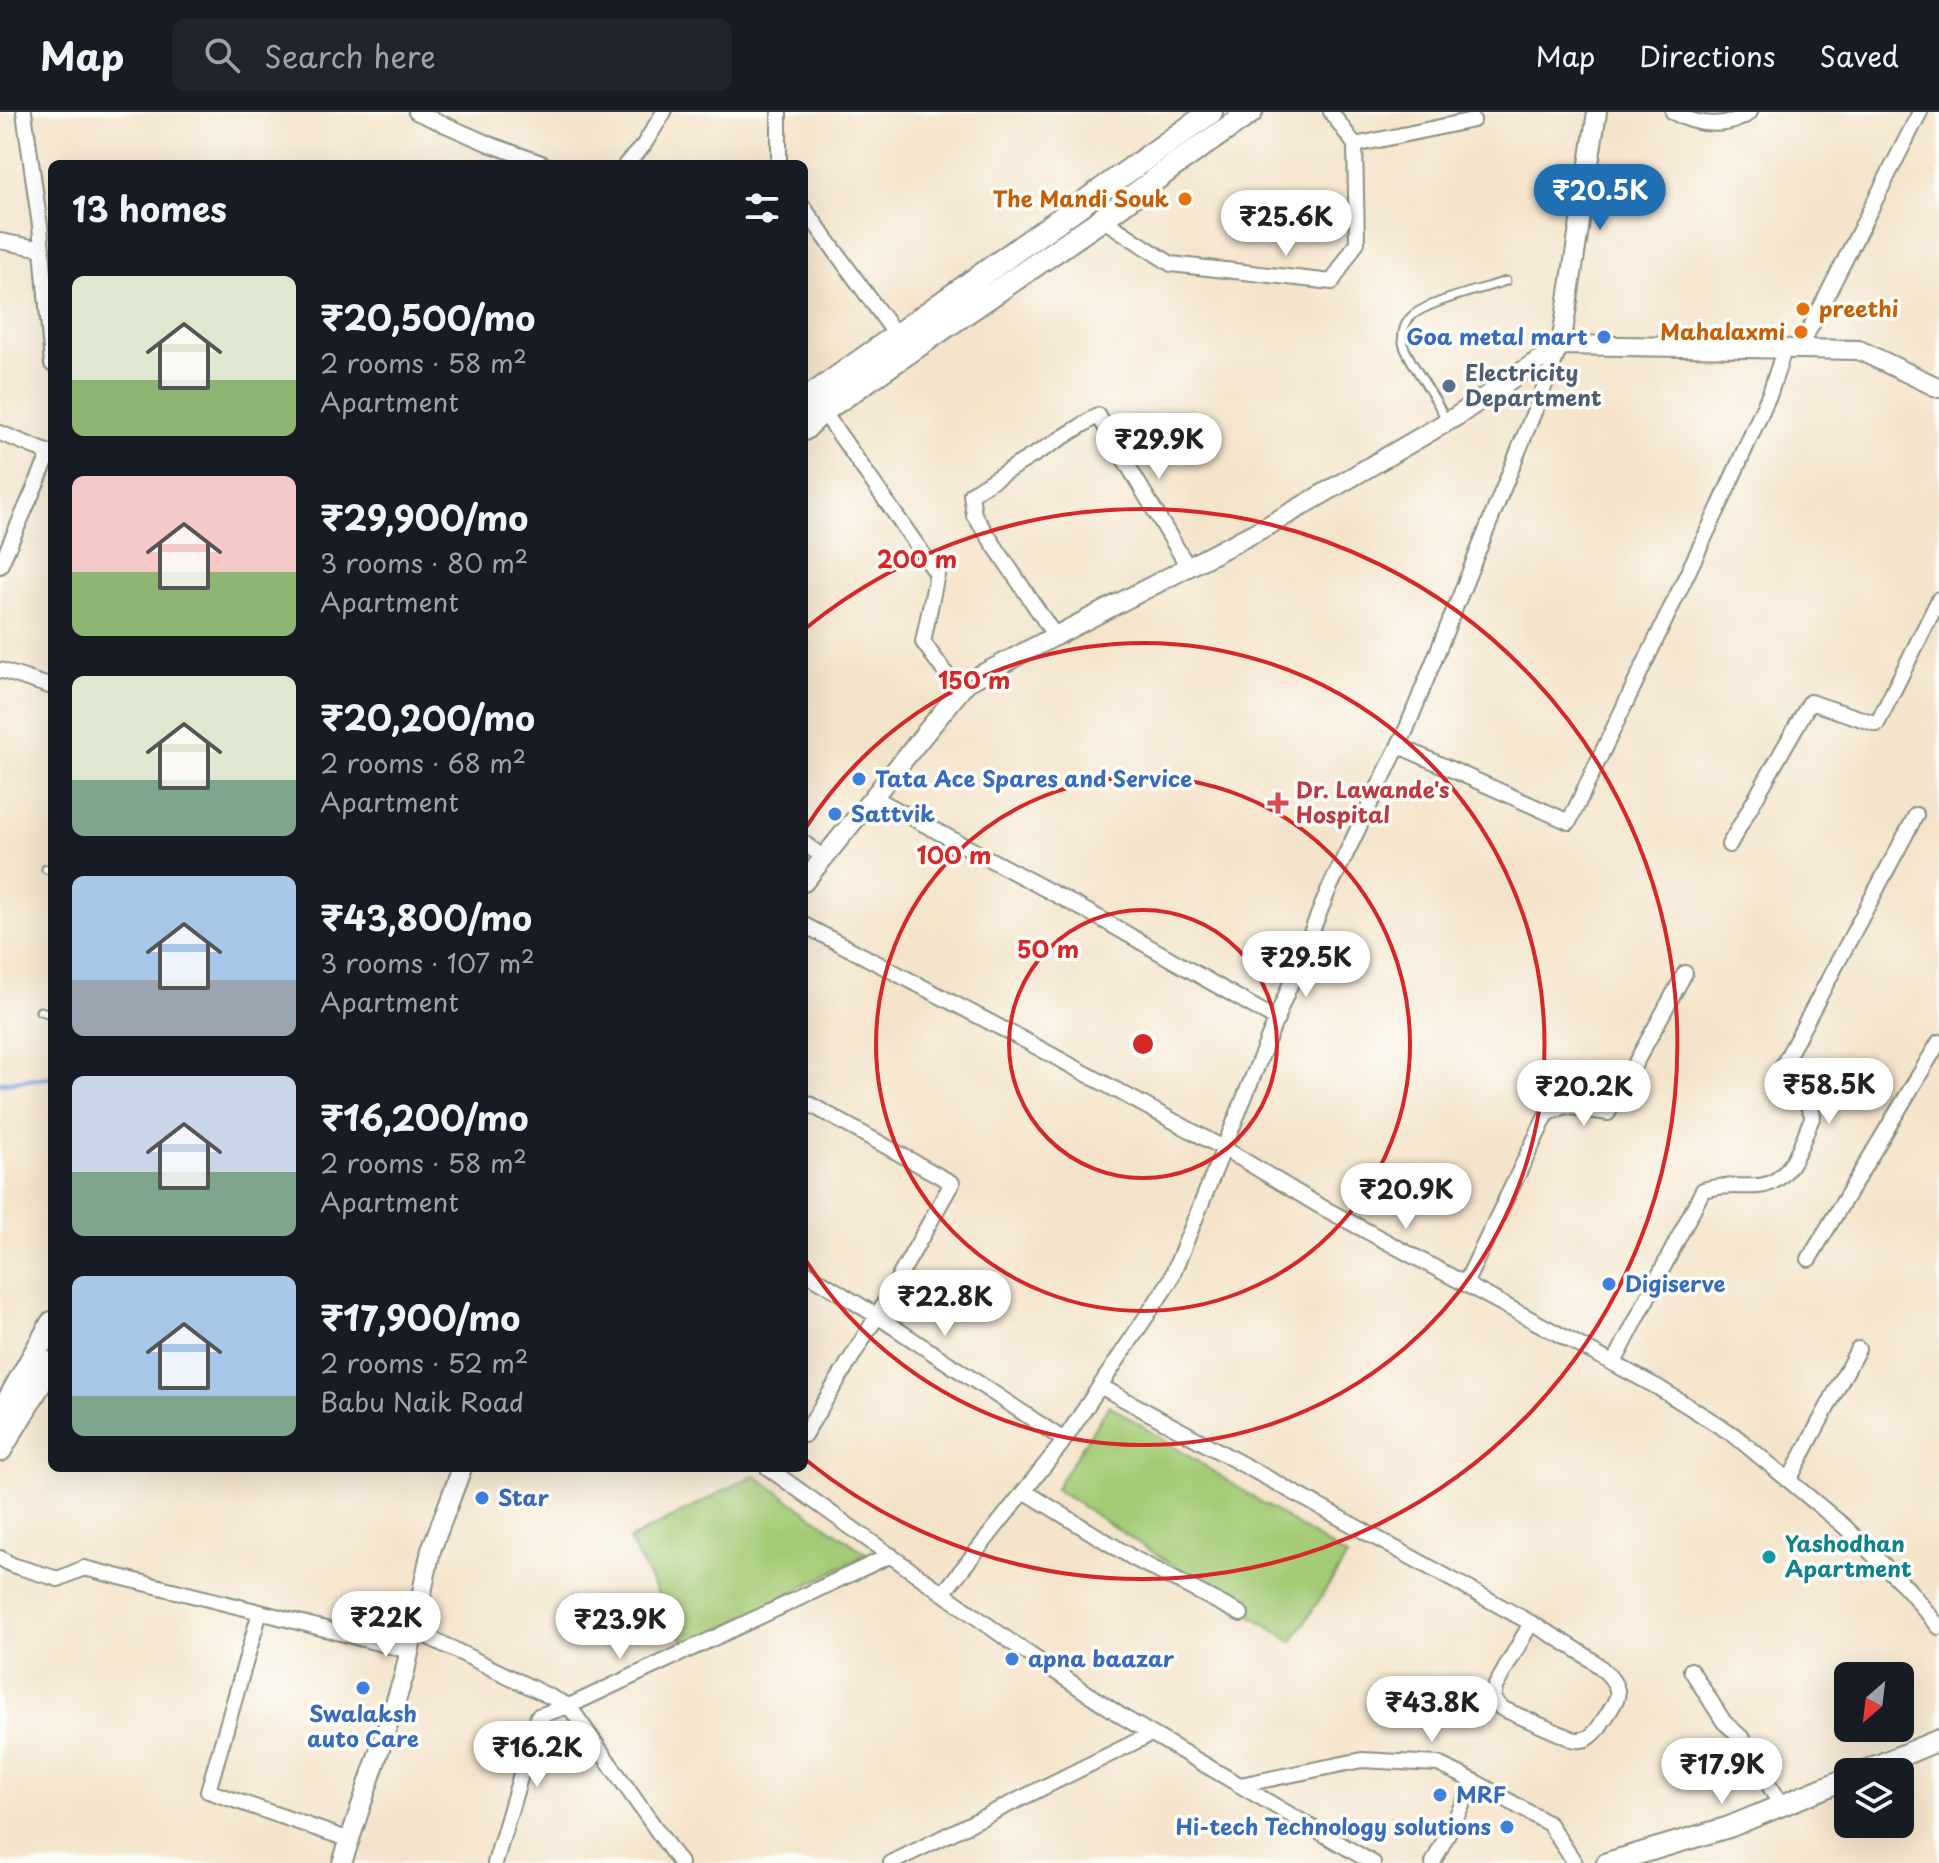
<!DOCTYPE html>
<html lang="en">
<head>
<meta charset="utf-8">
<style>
	body { margin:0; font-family:"Playpen Sans",sans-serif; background:#20242c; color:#f1f3f6; height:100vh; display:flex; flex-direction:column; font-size:30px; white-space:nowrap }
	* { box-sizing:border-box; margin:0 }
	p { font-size:26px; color:#9ea1a6 }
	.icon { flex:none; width:44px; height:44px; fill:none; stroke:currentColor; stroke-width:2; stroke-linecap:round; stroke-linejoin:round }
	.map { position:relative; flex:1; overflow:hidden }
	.details { position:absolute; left:48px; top:48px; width:760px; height:1312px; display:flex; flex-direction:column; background:#171b24; border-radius:12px; box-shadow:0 8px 32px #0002 }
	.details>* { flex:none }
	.needle { width:52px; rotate:208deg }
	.fabs { position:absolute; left:1834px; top:1550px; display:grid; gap:16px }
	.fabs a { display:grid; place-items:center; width:80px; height:80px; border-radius:12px; background:#171b24; box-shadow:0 8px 32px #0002; font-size:40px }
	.price { position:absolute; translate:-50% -68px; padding:0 18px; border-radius:28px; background:#fff; color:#222; font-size:26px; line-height:52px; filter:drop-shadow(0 2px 4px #0008) }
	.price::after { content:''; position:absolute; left:50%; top:48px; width:24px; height:18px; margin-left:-12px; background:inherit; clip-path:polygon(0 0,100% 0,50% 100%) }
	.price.active { background:#1f6fb2; color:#fff }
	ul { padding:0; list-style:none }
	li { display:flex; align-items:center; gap:24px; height:200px; padding:0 24px }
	li span { display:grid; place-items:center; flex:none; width:224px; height:160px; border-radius:12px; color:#555 }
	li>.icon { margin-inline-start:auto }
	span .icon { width:96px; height:96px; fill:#fffc; stroke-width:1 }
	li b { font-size:34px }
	h2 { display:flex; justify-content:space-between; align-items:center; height:96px; padding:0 24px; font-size:34px }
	header { display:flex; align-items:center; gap:48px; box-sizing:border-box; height:112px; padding:0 40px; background:#171b24; border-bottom:2px solid #363941 }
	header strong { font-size:38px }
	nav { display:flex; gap:44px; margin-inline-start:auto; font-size:28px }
	.search { width:560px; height:72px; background:#20242c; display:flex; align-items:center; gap:20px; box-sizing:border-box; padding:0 28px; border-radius:12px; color:#9ea1a6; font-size:30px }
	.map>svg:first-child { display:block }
	.green { fill:#a3ca75; stroke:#618454; stroke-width:2 }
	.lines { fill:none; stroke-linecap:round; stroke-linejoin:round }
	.stream { stroke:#719fda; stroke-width:5 }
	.service-casing { stroke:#8a9080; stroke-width:11 }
	.minor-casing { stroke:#8a9080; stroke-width:18 }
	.tertiary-casing { stroke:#8a9080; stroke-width:22 }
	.secondary-casing { stroke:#8a9080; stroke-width:24 }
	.primary-casing { stroke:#8a9080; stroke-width:26 }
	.service { stroke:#fff; stroke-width:7 }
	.minor { stroke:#fff; stroke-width:14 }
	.tertiary { stroke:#fff; stroke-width:18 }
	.secondary { stroke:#fff; stroke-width:20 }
	.primary { stroke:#fff; stroke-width:22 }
	.ring { fill:none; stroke:#d62828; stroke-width:4 }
	.food-dot { fill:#e8710a; stroke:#fdfcf7; stroke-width:3 }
	.shop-dot { fill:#3f7fe0; stroke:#fdfcf7; stroke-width:3 }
	.service-dot { fill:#5c6f8a; stroke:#fdfcf7; stroke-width:3 }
	.health-dot { fill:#e0444e; stroke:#fdfcf7; stroke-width:3 }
	.culture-dot { fill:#0f9aa8; stroke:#fdfcf7; stroke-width:3 }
	.labels { text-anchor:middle; stroke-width:7; stroke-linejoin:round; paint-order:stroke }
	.food-label { font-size:22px; font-weight:bold; fill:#c56008; stroke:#fdfcf7; text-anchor:end }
	.shop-label { font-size:22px; font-weight:bold; fill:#366cbe; stroke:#fdfcf7; text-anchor:start }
	.service-label { font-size:22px; font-weight:bold; fill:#4e5e75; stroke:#fdfcf7; text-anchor:start }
	.health-label { font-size:22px; font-weight:bold; fill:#be3a42; stroke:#fdfcf7; text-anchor:start }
	.culture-label { font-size:22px; font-weight:bold; fill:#0d838f; stroke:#fdfcf7; text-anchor:start }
	.centre { fill:#d62828; stroke:#fdfcf7; stroke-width:4 }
	.ring-label { font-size:24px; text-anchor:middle; font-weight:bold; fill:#d62828; stroke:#fdfcf7; stroke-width:7; stroke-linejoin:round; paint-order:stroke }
</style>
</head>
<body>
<header>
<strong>Map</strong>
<div class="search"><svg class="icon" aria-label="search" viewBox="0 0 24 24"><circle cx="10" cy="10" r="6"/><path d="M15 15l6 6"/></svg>Search here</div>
<nav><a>Map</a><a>Directions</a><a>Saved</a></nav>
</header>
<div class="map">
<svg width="1939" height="1751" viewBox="0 0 1939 1751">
	<rect width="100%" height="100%" fill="#fdfcf7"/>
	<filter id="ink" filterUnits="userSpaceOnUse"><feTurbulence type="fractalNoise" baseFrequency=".0125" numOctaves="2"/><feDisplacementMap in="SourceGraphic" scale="16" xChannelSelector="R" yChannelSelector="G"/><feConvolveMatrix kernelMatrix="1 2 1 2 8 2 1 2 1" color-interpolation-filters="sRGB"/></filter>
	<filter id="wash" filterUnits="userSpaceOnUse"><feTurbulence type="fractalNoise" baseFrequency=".006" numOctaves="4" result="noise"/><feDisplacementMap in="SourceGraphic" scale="32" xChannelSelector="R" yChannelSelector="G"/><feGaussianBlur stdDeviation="1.8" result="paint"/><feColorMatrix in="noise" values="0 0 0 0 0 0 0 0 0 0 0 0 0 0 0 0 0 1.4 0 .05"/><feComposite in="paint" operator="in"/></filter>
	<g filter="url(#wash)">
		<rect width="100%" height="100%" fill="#f4e4cb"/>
		<!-- green -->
		<path class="green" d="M 1109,1293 L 1347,1445 L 1292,1530 L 1055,1377 Z
			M 754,1363 L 867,1442 L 687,1535 L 629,1428 Z"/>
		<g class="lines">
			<!-- stream -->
			<path class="stream" d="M 0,971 L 52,965"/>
		</g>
	</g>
	<g filter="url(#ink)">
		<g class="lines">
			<!-- service casing -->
			<g class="service-casing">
				<path id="service" d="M 1446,308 C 1434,282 1417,262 1405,237 C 1400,226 1403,211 1413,203 C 1430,189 1483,177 1506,169
					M 46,757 L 52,759
					M 40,899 L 52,902"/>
			</g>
			<!-- minor casing -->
			<g class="minor-casing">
				<path id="minor" d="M 24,0 L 40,114 L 52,252
					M 416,0 L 489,32 L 544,52
					M 1673,0 C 1696,14 1729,17 1750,0
					M 1355,33 L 1473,8
					M 626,52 L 643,34 L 664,0
					M 779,52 L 779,0
					M 804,96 L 896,223
					M 1102,107 L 1171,152 L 1332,170 L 1357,130 L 1355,33 L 1331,0
					M 0,129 L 42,137
					M 1799,238 L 1920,0
					M 823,299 L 937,462 L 923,530 L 959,580
					M 0,321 L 52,342
					M 0,454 L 50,341
					M 1055,524 L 974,403 L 971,382 C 1013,354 1056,331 1098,303 L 1188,455
					M 0,558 L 52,575
					M 1399,634 L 1569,710 L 1720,393 L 1770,281 L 1784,238
					M 873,685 L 1094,803 L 1277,908
					M 804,731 L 824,746
					M 1729,733 L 1810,590 L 1877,612 L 1939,487
					M 804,813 L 1024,928 L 1225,1037 L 1318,1093 L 1659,1276 L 1734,1323 L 1845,1415 L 1908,1477 L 1939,1515
					M 804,989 L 952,1071 L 877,1204 L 804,1323
					M 1809,1147 L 1939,930
					M 804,1159 L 877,1204 L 1064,1328
					M 1465,1172 L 1547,1002 L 1565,994 L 1608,1001 L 1685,861
					M 1614,1251 L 1703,1078 C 1724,1072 1737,1075 1758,1074 C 1792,1072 1801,1029 1813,1004 L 1795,969 L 1783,953 L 1916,703
					M 1100,1274 L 1531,1511 C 1551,1523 1623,1558 1617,1585 C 1614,1594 1606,1604 1601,1612 C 1594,1624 1585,1631 1572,1627 L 1501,1596 L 1493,1587 L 1495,1575 L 1531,1511
					M 768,1356 L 1014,1532 L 1123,1605 L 1373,1751
					M 1789,1368 L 1858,1237
					M 1024,1379 L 1133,1446 L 1241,1502
					M 0,1446 L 12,1453 L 58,1467 L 84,1456 L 260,1500
					M 944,1480 L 1060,1334 L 1170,1169 L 1328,779 L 1406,618 L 1561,233
					M 414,1518 L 569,1594
					M 1691,1558 L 1724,1610 L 1741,1625 L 1781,1694
					M 1240,1673 L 1362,1648 L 1438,1652 L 1474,1669 L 1549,1712 L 1575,1751
					M 350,1728 L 208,1679 L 260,1500 L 409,1539
					M 495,1751 L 538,1604 L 569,1594
					M 680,1751 L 569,1594 L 891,1443
					M 891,1751 L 1151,1622
					M 1433,1751 L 1474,1669"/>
			</g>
			<!-- tertiary casing -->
			<g class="tertiary-casing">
				<path id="tertiary" d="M 1561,233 L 1597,0
					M 804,770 L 967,570 L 1271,412 L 1457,304 L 1561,233 L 1859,238 L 1939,276
					M 342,1751 L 404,1564 L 431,1438 L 462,1356"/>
			</g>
			<!-- secondary casing -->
			<g class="secondary-casing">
				<path id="secondary" d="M 1862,1660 L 1939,1628
					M 1607,1751 L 1729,1715 L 1848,1666"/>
			</g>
			<!-- primary casing -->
			<g class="primary-casing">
				<path id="primary" d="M 804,289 L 1211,0
					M 804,317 L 823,299 L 1102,107 L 1176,52 L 1251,0
					M 0,1304 L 52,1211
					M 0,1338 L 52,1251"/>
			</g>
			<!-- service -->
			<use href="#service" class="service"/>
			<!-- minor -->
			<use href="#minor" class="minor"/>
			<!-- tertiary -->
			<use href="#tertiary" class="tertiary"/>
			<!-- secondary -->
			<use href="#secondary" class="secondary"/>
			<!-- primary -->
			<use href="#primary" class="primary"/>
		</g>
	</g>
	<!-- distance rings -->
	<g class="ring">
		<circle cx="1143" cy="932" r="134"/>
		<circle cx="1143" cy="932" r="267"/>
		<path d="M805 717A401 401 0 1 1 805 1147"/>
		<path d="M806 516A535 535 0 1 1 806 1348"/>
	</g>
	<!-- markers -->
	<g class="food-dot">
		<circle cx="1185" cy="87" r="8"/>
		<circle cx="1803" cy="197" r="8"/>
		<circle cx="1801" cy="220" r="8"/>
	</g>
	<g class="shop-dot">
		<circle cx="1604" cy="225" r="8"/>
		<circle cx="859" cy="667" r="8"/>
		<circle cx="835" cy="702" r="8"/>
		<circle cx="1609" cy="1172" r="8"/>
		<circle cx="482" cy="1386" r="8"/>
		<circle cx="1012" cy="1547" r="8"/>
		<circle cx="363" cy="1576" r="8"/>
		<circle cx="1440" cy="1683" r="8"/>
		<circle cx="1507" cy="1715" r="8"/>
	</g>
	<circle class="service-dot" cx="1449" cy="274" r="8"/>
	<path class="health-dot" d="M1274 679h8v8h8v8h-8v8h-8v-8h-8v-8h8z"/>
	<circle class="culture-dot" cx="1769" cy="1445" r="8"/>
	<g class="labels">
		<!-- food labels -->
		<g class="food-label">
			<text x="1169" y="95">The Mandi Souk</text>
			<text x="1819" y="205" text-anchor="start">preethi</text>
			<text x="1785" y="228">Mahalaxmi</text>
		</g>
		<!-- shop labels -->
		<g class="shop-label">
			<text x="1588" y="233" text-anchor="end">Goa metal mart</text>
			<text x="875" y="675">Tata Ace Spares and Service</text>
			<text x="851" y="710">Sattvik</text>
			<text x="1625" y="1180">Digiserve</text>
			<text x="498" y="1394">Star</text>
			<text x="1028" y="1555">apna baazar</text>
			<text x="363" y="1610" text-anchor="middle">Swalaksh<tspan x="363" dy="25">auto Care</tspan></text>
			<text x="1456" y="1691">MRF</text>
			<text x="1491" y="1723" text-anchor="end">Hi-tech Technology solutions</text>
		</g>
		<!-- service labels -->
		<g class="service-label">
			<text x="1465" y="269">Electricity<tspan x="1465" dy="25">Department</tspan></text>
		</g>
		<!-- health labels -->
		<g class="health-label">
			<text x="1296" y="686">Dr. Lawande's<tspan x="1296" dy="25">Hospital</tspan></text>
		</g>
		<!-- culture labels -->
		<g class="culture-label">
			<text x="1785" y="1440">Yashodhan<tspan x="1785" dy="25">Apartment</tspan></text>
		</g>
	</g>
	<circle cx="1143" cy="932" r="12" class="centre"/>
	<g class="ring-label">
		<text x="917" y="456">200 m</text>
		<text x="974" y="577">150 m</text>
		<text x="954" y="752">100 m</text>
		<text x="1048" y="846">50 m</text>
	</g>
</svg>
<div class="fabs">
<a><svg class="needle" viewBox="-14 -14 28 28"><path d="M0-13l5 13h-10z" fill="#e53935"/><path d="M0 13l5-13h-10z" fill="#9ea1a6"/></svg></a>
<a><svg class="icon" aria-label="layers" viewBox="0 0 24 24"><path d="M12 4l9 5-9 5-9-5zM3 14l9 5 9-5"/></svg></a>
</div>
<b class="price active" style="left:1600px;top:120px">₹20.5K</b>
<b class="price" style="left:1286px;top:146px">₹25.6K</b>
<b class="price" style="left:1159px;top:369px">₹29.9K</b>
<b class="price" style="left:1306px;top:887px">₹29.5K</b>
<b class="price" style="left:1829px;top:1014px">₹58.5K</b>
<b class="price" style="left:1584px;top:1016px">₹20.2K</b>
<b class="price" style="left:1406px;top:1119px">₹20.9K</b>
<b class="price" style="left:945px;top:1226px">₹22.8K</b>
<b class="price" style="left:386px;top:1547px">₹22K</b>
<b class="price" style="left:620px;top:1549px">₹23.9K</b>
<b class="price" style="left:1432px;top:1632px">₹43.8K</b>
<b class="price" style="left:537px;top:1677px">₹16.2K</b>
<b class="price" style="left:1722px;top:1694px">₹17.9K</b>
<section class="details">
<h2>13 homes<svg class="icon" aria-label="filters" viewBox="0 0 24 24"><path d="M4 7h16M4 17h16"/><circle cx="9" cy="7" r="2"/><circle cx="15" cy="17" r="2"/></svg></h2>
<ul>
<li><span style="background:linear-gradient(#dfe7d0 65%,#8fb573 0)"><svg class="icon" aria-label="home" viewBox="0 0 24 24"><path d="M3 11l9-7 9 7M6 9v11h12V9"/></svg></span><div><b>₹20,500/mo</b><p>2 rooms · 58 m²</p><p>Apartment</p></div></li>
<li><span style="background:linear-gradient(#f6c9c9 60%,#8fb573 0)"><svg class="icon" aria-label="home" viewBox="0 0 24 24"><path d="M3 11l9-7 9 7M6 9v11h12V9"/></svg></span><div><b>₹29,900/mo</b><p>3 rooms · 80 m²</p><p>Apartment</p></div></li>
<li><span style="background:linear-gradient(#dfe7d0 65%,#7fa58c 0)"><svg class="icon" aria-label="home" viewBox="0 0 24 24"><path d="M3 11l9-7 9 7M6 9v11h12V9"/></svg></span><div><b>₹20,200/mo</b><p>2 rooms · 68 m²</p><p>Apartment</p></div></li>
<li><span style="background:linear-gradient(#a9c7e8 65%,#9aa5b1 0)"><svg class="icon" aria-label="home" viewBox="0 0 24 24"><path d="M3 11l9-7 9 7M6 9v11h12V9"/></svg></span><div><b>₹43,800/mo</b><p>3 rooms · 107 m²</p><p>Apartment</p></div></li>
<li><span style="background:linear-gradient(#c9d6e8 60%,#7fa58c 0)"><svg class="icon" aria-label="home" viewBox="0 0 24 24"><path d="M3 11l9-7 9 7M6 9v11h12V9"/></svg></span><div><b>₹16,200/mo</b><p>2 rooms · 58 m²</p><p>Apartment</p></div></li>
<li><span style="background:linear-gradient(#a9c7e8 75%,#7fa58c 0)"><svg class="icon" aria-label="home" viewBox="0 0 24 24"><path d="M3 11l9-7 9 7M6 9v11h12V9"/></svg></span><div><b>₹17,900/mo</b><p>2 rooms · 52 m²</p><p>Babu Naik Road</p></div></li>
</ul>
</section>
</div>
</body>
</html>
